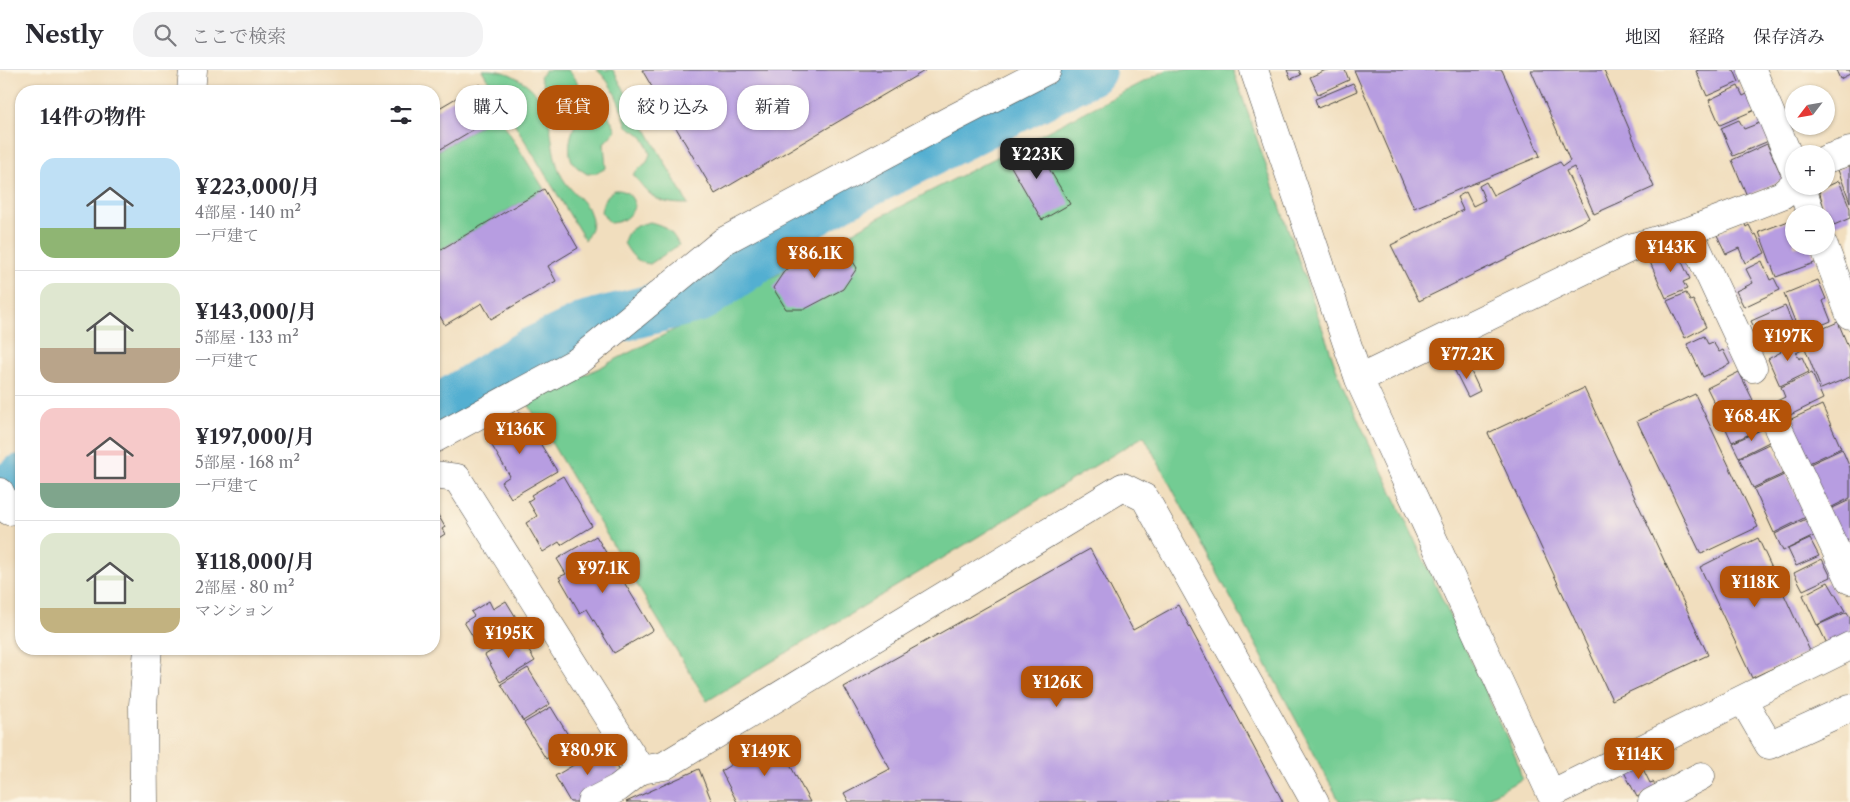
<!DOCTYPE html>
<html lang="ja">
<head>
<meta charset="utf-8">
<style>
	body { margin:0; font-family:"Libre Caslon Text","Noto Serif JP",serif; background:#f2f2f3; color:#2b2b33; height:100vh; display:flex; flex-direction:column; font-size:19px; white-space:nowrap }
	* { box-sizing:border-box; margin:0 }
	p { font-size:16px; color:#7c7c81 }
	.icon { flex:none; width:28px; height:28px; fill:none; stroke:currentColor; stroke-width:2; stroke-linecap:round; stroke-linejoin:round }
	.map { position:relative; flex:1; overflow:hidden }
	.panel { position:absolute; left:15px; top:15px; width:425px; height:570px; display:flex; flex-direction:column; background:#fff; border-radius:20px; box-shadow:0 1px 4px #0004 }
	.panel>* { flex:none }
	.hud { position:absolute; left:455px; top:15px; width:475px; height:45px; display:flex; gap:10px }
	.needle { width:32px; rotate:239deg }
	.controls { position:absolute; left:1785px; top:15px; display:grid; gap:10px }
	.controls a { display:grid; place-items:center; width:50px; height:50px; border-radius:50%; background:#fff; box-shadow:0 1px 4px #0004; font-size:25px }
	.price { position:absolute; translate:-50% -42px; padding:0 11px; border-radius:10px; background:#b45309; color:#fff; font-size:16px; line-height:32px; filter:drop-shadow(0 1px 2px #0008) }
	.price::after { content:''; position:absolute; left:50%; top:30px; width:15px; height:11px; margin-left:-8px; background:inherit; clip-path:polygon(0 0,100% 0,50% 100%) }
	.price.selected { background:#222; color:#fff }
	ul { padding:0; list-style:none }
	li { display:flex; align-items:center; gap:15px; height:125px; padding:0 25px }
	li+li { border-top:1px solid #e1e1e2 }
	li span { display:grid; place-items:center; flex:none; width:140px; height:100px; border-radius:15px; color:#555 }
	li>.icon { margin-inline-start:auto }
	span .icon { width:60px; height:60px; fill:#fffc; stroke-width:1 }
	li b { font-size:21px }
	h2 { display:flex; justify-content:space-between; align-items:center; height:60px; padding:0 25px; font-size:21px }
	.tag { padding:0 18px; border-radius:20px; background:#fff; box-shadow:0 1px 4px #0004; font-size:18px; line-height:45px }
	.tag.selected { background:#b45309; color:#fff }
	header { display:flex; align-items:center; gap:30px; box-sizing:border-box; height:70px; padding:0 25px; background:#fff; border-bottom:1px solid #e1e1e2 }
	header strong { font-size:24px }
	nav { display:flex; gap:28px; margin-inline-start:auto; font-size:18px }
	.search { width:350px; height:45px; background:#f2f2f3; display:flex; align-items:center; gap:12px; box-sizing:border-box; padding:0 18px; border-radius:20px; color:#7c7c81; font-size:19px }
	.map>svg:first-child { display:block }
	.green { fill:#73cc93; stroke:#4f7c5f }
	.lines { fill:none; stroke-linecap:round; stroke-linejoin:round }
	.river { stroke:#53afd1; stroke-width:50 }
	.building { fill:#b79de1 }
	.minor-casing { stroke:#494641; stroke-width:29 }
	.minor { stroke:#fff; stroke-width:28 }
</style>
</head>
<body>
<header>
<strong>Nestly</strong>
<div class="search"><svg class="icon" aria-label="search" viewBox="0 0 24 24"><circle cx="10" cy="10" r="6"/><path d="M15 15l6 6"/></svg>ここで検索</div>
<nav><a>地図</a><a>経路</a><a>保存済み</a></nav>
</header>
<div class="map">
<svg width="1850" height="732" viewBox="0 0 1850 732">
	<rect width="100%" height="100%" fill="#fcf5e5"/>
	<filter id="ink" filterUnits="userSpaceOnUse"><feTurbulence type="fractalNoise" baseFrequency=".02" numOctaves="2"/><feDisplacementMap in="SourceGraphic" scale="10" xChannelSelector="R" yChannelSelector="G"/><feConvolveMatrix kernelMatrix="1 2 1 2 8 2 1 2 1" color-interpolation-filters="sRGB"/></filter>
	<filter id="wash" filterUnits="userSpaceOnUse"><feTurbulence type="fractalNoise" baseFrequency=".0096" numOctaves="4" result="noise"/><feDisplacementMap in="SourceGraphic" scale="20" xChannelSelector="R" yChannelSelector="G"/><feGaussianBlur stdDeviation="1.12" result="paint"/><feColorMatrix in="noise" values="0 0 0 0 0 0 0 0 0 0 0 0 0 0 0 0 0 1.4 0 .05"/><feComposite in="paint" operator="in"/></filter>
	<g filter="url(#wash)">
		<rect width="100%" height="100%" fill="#f1debe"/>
		<!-- green -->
		<path class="green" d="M 482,0 C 501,0 509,2 525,13 C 558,38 546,70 560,103 C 571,128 607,140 585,170 Z
			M 545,0 L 568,0 C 579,12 583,17 569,29 C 552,25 547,24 540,7 Z
			M 597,0 L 613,0 L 688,134 C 657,134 651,128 633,104 L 647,92 L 650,84 C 644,66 643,66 627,56 C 621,37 613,13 597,0 Z
			M 1167,0 L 1233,0 L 1342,315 L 1516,687 L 1522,709 L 1479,732 L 1340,732 L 1144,366 L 707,631 L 528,334 L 725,234 L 876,149 Z
			M 596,39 L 605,39 L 616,60 L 604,73 L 606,98 L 597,103 L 587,104 C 583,101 577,98 574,94 C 564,82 572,51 585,43 C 588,41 592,40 596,39 Z
			M 498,45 L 544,119 L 440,180 L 434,170 L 434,83 Z
			M 614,120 C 626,119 632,125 635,136 C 629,147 624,152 610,153 L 601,142 C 603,131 605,127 614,120 Z
			M 650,152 C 666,156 671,160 679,175 L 650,194 C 636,192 631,185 624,173 C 626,159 637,155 650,152 Z"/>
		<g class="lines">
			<!-- river -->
			<path class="river" d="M 434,342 L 532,282 L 589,255 L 700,227 L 780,172 L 788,157 L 839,127 L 1091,0
				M 0,426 L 21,409"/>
		</g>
		<g id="blocks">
			<!-- building -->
			<path class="building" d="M 642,0 L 926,0 L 715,124 Z
				M 1287,0 L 1299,0 L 1301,5 L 1291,9 Z
				M 1326,0 L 1345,0 L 1349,10 L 1318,24 L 1310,7 Z
				M 1354,0 L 1502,0 L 1540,86 L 1414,138 Z
				M 1531,0 L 1604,0 L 1654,117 L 1594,144 L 1574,97 L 1566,101 L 1589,148 L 1419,231 L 1391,175 L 1463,140 L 1457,127 L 1466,122 L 1473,136 L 1485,130 L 1479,116 L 1486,112 L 1493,125 L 1560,92 L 1563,96 L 1570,91 Z
				M 1699,0 L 1734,0 L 1739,12 L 1707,26 L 1696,1 Z
				M 1836,0 L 1850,0 L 1850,4 L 1840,9 Z
				M 1353,13 L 1357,21 L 1318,38 L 1315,29 Z
				M 480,14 L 498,45 L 434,83 L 434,41 Z
				M 1738,16 L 1743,26 L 1747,24 L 1755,40 L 1720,55 L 1709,30 Z
				M 1739,50 L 1744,59 L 1762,52 L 1771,70 L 1733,86 L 1721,58 Z
				M 1032,70 L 1070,134 L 1042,150 L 1005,86 Z
				M 1767,74 L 1783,109 L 1747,126 L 1732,90 Z
				M 1850,95 L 1850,132 L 1838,100 Z
				M 1839,111 L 1850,138 L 1850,148 L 1834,155 L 1830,144 L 1826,146 L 1819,120 Z
				M 544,119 L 578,178 L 548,196 L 556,211 L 491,249 L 482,233 L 445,255 L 434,236 L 434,170 L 440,180 Z
				M 1794,149 L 1794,176 L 1810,176 L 1817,192 L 1776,207 L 1759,162 Z
				M 1744,152 L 1746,157 L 1749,155 L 1754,165 L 1756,164 L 1765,183 L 1745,193 L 1739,178 L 1726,184 L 1717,165 Z
				M 845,179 L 857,198 L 843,219 L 805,239 L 786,239 L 773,218 L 785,200 L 821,180 Z
				M 1676,179 L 1690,209 L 1683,212 L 1687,219 L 1666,228 L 1650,192 Z
				M 1762,191 L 1770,210 L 1774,208 L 1780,220 L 1744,237 L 1736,221 L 1753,213 L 1746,199 Z
				M 1818,210 L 1826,229 L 1823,231 L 1831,251 L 1800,264 L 1784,224 Z
				M 1686,223 L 1690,231 L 1693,230 L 1706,257 L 1685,268 L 1667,231 Z
				M 1785,236 L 1795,259 L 1762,274 L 1751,251 Z
				M 1838,252 L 1850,281 L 1850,307 L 1821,319 L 1801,268 Z
				M 1704,266 L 1708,274 L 1713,272 L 1719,282 L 1723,280 L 1730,294 L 1703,307 L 1687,274 Z
				M 1796,266 L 1802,280 L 1796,283 L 1799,289 L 1802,287 L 1809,302 L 1780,316 L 1768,289 L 1781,282 L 1777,273 L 1789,267 L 1790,269 Z
				M 1467,293 L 1480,321 L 1468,327 L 1454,299 Z
				M 1739,302 L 1753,330 L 1720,344 L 1707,318 Z
				M 1812,303 L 1823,329 L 1784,348 L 1777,331 L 1785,327 L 1781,317 Z
				M 1584,318 L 1708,585 L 1612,630 L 1488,363 Z
				M 1695,324 L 1758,457 L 1701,484 L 1637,351 Z
				M 1754,333 L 1765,357 L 1732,372 L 1721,348 Z
				M 1822,335 L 1841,378 L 1809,393 L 1789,350 Z
				M 521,342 L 557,401 L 511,428 L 501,412 L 510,406 L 485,364 Z
				M 1765,358 L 1771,371 L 1739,387 L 1732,373 Z
				M 1771,373 L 1785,403 L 1753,418 L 1739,388 Z
				M 1842,379 L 1850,398 L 1850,428 L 1828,439 L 1808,395 Z
				M 1786,404 L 1806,447 L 1774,463 L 1754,419 Z
				M 563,406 L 592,456 L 561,475 L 559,472 L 543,482 L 526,453 L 537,446 L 528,431 L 533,428 L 531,425 Z
				M 1850,430 L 1850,469 L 1841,473 L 1826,441 Z
				M 434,438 L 445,457 L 442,459 L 445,464 L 434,471 Z
				M 1806,449 L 1814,466 L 1783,481 L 1775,464 Z
				M 596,466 L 653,560 L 614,583 L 587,539 L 580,543 L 559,507 L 566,504 L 557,489 Z
				M 1758,468 L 1810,581 L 1752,608 L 1700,497 Z
				M 1810,469 L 1819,486 L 1796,496 L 1788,479 Z
				M 1090,479 L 1133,560 L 1178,535 L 1283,732 L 849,732 L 844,723 L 890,699 L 844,617 Z
				M 1822,489 L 1831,507 L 1803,520 L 1794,503 Z
				M 1828,512 L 1845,541 L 1817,555 L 1803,525 Z
				M 489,531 L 493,539 L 506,531 L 523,559 L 492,577 L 490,574 L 481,580 L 464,552 L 474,546 L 471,542 Z
				M 1847,542 L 1850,548 L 1850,566 L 1828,576 L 1818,555 Z
				M 518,569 L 524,579 L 527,578 L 535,591 L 500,612 L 485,585 L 509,570 L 511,573 Z
				M 528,598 L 550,634 L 523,651 L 501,614 Z
				M 551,637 L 573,673 L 546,689 L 524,653 Z
				M 775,667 L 810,732 L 737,732 L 721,701 Z
				M 604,677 L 622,706 L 578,732 L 570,732 L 555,706 Z
				M 1640,693 L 1650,713 L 1653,712 L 1656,717 L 1637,727 L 1624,702 Z
				M 699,699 L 712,732 L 626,732 Z"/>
		</g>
	</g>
	<g filter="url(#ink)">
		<use href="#blocks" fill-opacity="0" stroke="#494641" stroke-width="1"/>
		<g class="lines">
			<!-- minor casing -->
			<g class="minor-casing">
				<path id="minor" d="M 1254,0 L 1359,309 L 1551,724 L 1850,576
					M 1752,0 L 1794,99
					M 191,21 L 193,0
					M 1826,89 L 1850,81
					M 1801,116 L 1811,144
					M 1689,161 L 1753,298
					M 1824,176 L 1850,245
					M 1359,309 L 1630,178 L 1689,161 L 1782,125 L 1794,114
					M 1778,358 L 1850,510
					M 434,369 L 578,291 L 724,171 L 950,50 L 1047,0
					M 434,405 L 457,408 L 641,700 L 664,696 L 1123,417 L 1145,428 L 1315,732
					M 0,422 L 9,441 L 21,433
					M 1743,630 L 1769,675 L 1850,638
					M 144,732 L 143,635 L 148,579
					M 591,732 L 618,718 L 641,700
					M 1652,732 L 1701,706"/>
			</g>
			<!-- minor -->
			<use href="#minor" class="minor"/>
		</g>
	</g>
</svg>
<div class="controls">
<a><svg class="needle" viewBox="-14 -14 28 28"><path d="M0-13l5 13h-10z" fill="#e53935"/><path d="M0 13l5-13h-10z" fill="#7c7c81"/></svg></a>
<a>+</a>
<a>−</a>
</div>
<b class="price selected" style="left:1037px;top:110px">¥223K</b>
<b class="price" style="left:1671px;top:203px">¥143K</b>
<b class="price" style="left:815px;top:209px">¥86.1K</b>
<b class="price" style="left:1788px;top:292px">¥197K</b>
<b class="price" style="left:1467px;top:310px">¥77.2K</b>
<b class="price" style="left:1752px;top:372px">¥68.4K</b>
<b class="price" style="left:520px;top:385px">¥136K</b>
<b class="price" style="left:603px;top:524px">¥97.1K</b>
<b class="price" style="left:1755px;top:538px">¥118K</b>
<b class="price" style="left:509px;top:589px">¥195K</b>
<b class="price" style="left:1057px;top:638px">¥126K</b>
<b class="price" style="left:588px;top:706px">¥80.9K</b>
<b class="price" style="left:765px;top:707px">¥149K</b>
<b class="price" style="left:1639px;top:710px">¥114K</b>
<div class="hud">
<a class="tag">購入</a>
<a class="tag selected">賃貸</a>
<a class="tag">絞り込み</a>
<a class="tag">新着</a>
</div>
<section class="panel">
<h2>14件の物件<svg class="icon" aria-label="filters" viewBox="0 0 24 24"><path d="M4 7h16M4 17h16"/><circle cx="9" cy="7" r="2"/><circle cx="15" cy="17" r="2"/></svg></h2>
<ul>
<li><span style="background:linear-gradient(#bfe0f5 70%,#8fb573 0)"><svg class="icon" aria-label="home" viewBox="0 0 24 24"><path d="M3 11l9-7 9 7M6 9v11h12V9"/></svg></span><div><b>¥223,000/月</b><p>4部屋 · 140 m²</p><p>一戸建て</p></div></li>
<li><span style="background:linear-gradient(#dfe7d0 65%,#b9a48a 0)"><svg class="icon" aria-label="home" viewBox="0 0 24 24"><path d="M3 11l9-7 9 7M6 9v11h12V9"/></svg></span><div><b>¥143,000/月</b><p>5部屋 · 133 m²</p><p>一戸建て</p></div></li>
<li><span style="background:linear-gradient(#f6c9c9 75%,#7fa58c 0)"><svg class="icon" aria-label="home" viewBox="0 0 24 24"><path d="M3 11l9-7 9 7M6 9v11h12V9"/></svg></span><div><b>¥197,000/月</b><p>5部屋 · 168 m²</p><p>一戸建て</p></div></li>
<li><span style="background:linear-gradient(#dfe7d0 75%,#c2b280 0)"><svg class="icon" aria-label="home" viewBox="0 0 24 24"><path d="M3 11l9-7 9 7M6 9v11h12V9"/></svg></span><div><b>¥118,000/月</b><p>2部屋 · 80 m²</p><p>マンション</p></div></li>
</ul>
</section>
</div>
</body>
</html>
